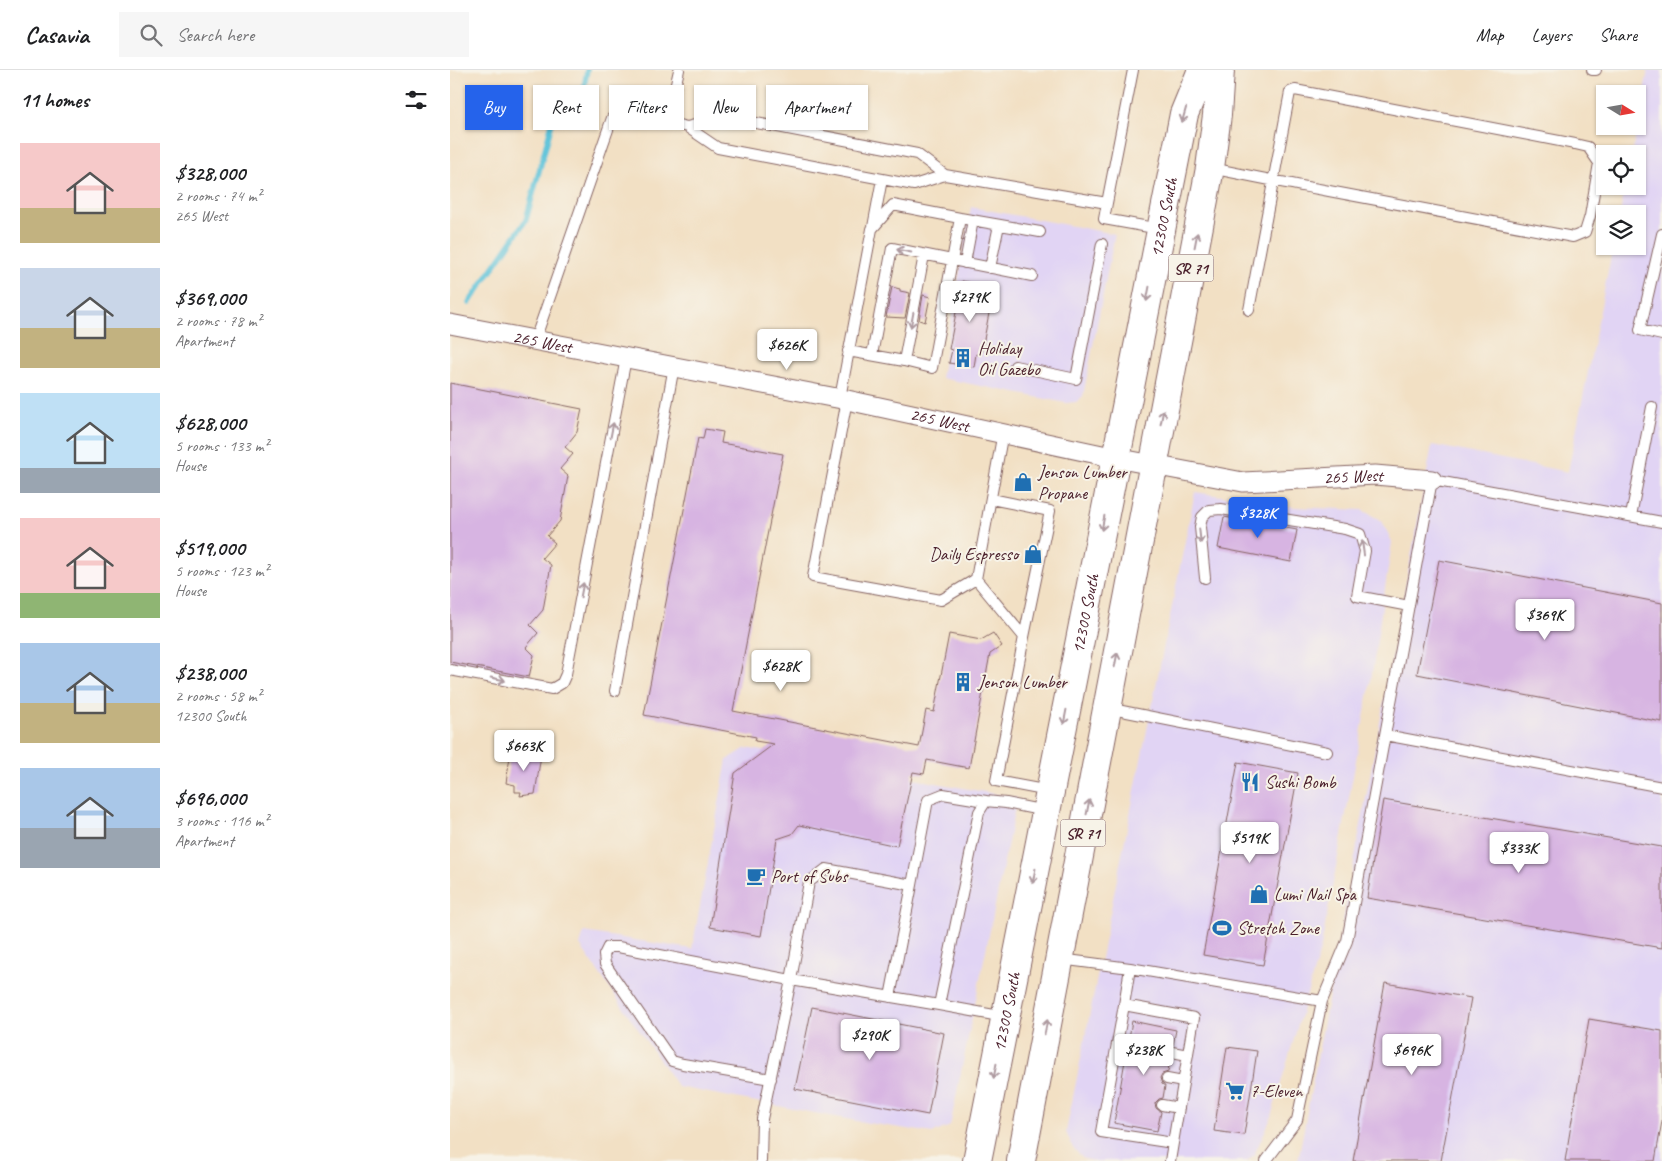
<!DOCTYPE html>
<html lang="en">
<head>
<meta charset="utf-8">
<style>
	body { margin:0; font-family:Caveat,sans-serif; background:#f6f6f6; color:#202124; height:100vh; display:flex; flex-direction:column; font-size:19px; white-space:nowrap }
	* { box-sizing:border-box; margin:0 }
	p { font-size:16px; color:#757577 }
	.icon { flex:none; width:28px; height:28px; fill:none; stroke:currentColor; stroke-width:2; stroke-linecap:round; stroke-linejoin:round }
	.map { position:relative; flex:1; overflow:hidden }
	.details { display:flex; flex-direction:column; background:#fff; width:450px }
	.details>* { flex:none }
	.hud { position:absolute; left:15px; top:15px; width:475px; height:45px; display:flex; gap:10px }
	.needle { width:32px; rotate:101deg }
	.fabs { position:absolute; left:1146px; top:15px; display:grid; gap:10px }
	.fabs a { display:grid; place-items:center; width:50px; height:50px; border-radius:0px; background:#fff; box-shadow:0 1px 4px #0004; font-size:25px }
	.price { position:absolute; translate:-50% -42px; padding:0 11px; border-radius:5px; background:#fff; color:#222; font-size:16px; line-height:32px; filter:drop-shadow(0 1px 2px #0008) }
	.price::after { content:''; position:absolute; left:50%; top:30px; width:15px; height:11px; margin-left:-8px; background:inherit; clip-path:polygon(0 0,100% 0,50% 100%) }
	.price.active { background:#2563eb; color:#fff }
	ul { padding:0; list-style:none }
	li { display:flex; align-items:center; gap:15px; height:125px; padding:0 20px }
	li span { display:grid; place-items:center; flex:none; width:140px; height:100px; border-radius:0px; color:#555 }
	li>.icon { margin-inline-start:auto }
	span .icon { width:60px; height:60px; fill:#fffc; stroke-width:1 }
	li b { font-size:21px }
	h2 { display:flex; justify-content:space-between; align-items:center; height:60px; padding:0 20px; font-size:21px }
	.pill { padding:0 18px; border-radius:0px; background:#fff; box-shadow:0 1px 4px #0004; font-size:18px; line-height:45px }
	.pill.active { background:#2563eb; color:#fff }
	header { display:flex; align-items:center; gap:30px; box-sizing:border-box; height:70px; padding:0 25px; background:#fff; border-bottom:1px solid #e0e0e0 }
	header strong { font-size:24px }
	nav { display:flex; gap:28px; margin-inline-start:auto; font-size:18px }
	.search { width:350px; height:45px; background:#f6f6f6; display:flex; align-items:center; gap:12px; box-sizing:border-box; padding:0 18px; border-radius:0px; color:#757577; font-size:19px }
	main { display:flex; flex:1; min-height:0 }
	.map>svg:first-child { display:block }
	.built { fill:#e1d4f4 }
	.lines { fill:none; stroke-linecap:round; stroke-linejoin:round }
	.stream { stroke:#5cc2d9; stroke-width:5.5 }
	.building { fill:#d7b4e2 }
	.service-casing { stroke:#856361; stroke-width:12 }
	.minor-casing { stroke:#856361; stroke-width:21 }
	.primary-casing { stroke:#856361; stroke-width:30 }
	.service { stroke:#fff; stroke-width:10 }
	.minor { stroke:#fff; stroke-width:19 }
	.primary { stroke:#fff; stroke-width:28 }
	.oneway { stroke:#ae9aa0 }
	.labels { text-anchor:middle; stroke-width:4; stroke-linejoin:round; paint-order:stroke }
	.shield { fill:#f7f3e8; stroke:#7e5f64; stroke-width:1 }
	.shield-label { font-size:16px; font-weight:bold; fill:#4a1f2b }
	.street-label { font-size:18px; fill:#4a1f2b; stroke:#f7f3e8 }
	.poi-label { font-size:18px; fill:#4a1f2b; stroke:#f7f3e8; text-anchor:start }
</style>
</head>
<body>
<header>
<strong>Casavia</strong>
<div class="search"><svg class="icon" aria-label="search" viewBox="0 0 24 24"><circle cx="10" cy="10" r="6"/><path d="M15 15l6 6"/></svg>Search here</div>
<nav><a>Map</a><a>Layers</a><a>Share</a></nav>
</header>
<main>
<section class="details">
<h2>11 homes<svg class="icon" aria-label="filters" viewBox="0 0 24 24"><path d="M4 7h16M4 17h16"/><circle cx="9" cy="7" r="2"/><circle cx="15" cy="17" r="2"/></svg></h2>
<ul>
<li><span style="background:linear-gradient(#f6c9c9 65%,#c2b280 0)"><svg class="icon" aria-label="home" viewBox="0 0 24 24"><path d="M3 11l9-7 9 7M6 9v11h12V9"/></svg></span><div><b>$328,000</b><p>2 rooms · 74 m²</p><p>265 West</p></div></li>
<li><span style="background:linear-gradient(#c9d6e8 60%,#c2b280 0)"><svg class="icon" aria-label="home" viewBox="0 0 24 24"><path d="M3 11l9-7 9 7M6 9v11h12V9"/></svg></span><div><b>$369,000</b><p>2 rooms · 78 m²</p><p>Apartment</p></div></li>
<li><span style="background:linear-gradient(#bfe0f5 75%,#9aa5b1 0)"><svg class="icon" aria-label="home" viewBox="0 0 24 24"><path d="M3 11l9-7 9 7M6 9v11h12V9"/></svg></span><div><b>$628,000</b><p>5 rooms · 133 m²</p><p>House</p></div></li>
<li><span style="background:linear-gradient(#f6c9c9 75%,#8fb573 0)"><svg class="icon" aria-label="home" viewBox="0 0 24 24"><path d="M3 11l9-7 9 7M6 9v11h12V9"/></svg></span><div><b>$519,000</b><p>5 rooms · 123 m²</p><p>House</p></div></li>
<li><span style="background:linear-gradient(#a9c7e8 60%,#c2b280 0)"><svg class="icon" aria-label="home" viewBox="0 0 24 24"><path d="M3 11l9-7 9 7M6 9v11h12V9"/></svg></span><div><b>$238,000</b><p>2 rooms · 58 m²</p><p>12300 South</p></div></li>
<li><span style="background:linear-gradient(#a9c7e8 60%,#9aa5b1 0)"><svg class="icon" aria-label="home" viewBox="0 0 24 24"><path d="M3 11l9-7 9 7M6 9v11h12V9"/></svg></span><div><b>$696,000</b><p>3 rooms · 116 m²</p><p>Apartment</p></div></li>
</ul>
</section>
<div class="map">
<svg width="1212" height="1091" viewBox="0 0 1212 1091">
	<rect width="100%" height="100%" fill="#f7f3e8"/>
	<filter id="ink" filterUnits="userSpaceOnUse"><feTurbulence type="fractalNoise" baseFrequency=".02" numOctaves="2"/><feDisplacementMap in="SourceGraphic" scale="10" xChannelSelector="R" yChannelSelector="G"/><feConvolveMatrix kernelMatrix="1 2 1 2 8 2 1 2 1" color-interpolation-filters="sRGB"/></filter>
	<filter id="wash" filterUnits="userSpaceOnUse"><feTurbulence type="fractalNoise" baseFrequency=".0096" numOctaves="4" result="noise"/><feDisplacementMap in="SourceGraphic" scale="20" xChannelSelector="R" yChannelSelector="G"/><feGaussianBlur stdDeviation="1.12" result="paint"/><feColorMatrix in="noise" values="0 0 0 0 0 0 0 0 0 0 0 0 0 0 0 0 0 1.4 0 .05"/><feComposite in="paint" operator="in"/></filter>
	<g filter="url(#wash)">
		<rect width="100%" height="100%" fill="#f2e0c4"/>
		<!-- built -->
		<path class="built" d="M 1198,0 L 1212,0 L 1212,1091 L 848,1091 L 982,375 L 1118,402 L 1163,176 L 1188,176 L 1188,144 L 1170,144 L 1175,116 L 1188,116 L 1188,84 L 1182,84 Z
			M 521,137 L 665,164 L 633,326 L 626,332 L 616,333 L 491,308 Z
			M 745,422 L 845,437 L 912,440 L 932,451 L 942,472 L 921,610 L 871,877 L 820,1050 L 804,1085 L 797,1091 L 644,1091 L 634,1089 L 623,1078 L 616,1062 Z
			M 296,678 L 567,728 L 500,1056 L 483,1063 L 412,1052 L 228,1017 L 130,875 L 134,862 L 242,879 L 277,690 Z"/>
		<g class="lines">
			<!-- stream -->
			<path class="stream" d="M 19,233 L 76,150 L 106,38 L 134,18 L 137,0"/>
		</g>
		<g id="blocks">
			<!-- building -->
			<path class="building" d="M 512,211 L 544,217 L 531,285 L 526,284 L 524,297 L 499,293 L 502,280 L 499,279 Z
				M 442,217 L 450,219 L 450,221 L 460,223 L 455,248 L 436,247 Z
				M 473,225 L 480,227 L 475,252 L 469,250 Z
				M 0,313 L 132,339 L 127,362 L 115,377 L 123,384 L 110,399 L 118,406 L 110,451 L 97,466 L 105,473 L 92,488 L 101,495 L 93,540 L 80,555 L 88,563 L 76,577 L 84,585 L 79,607 L 0,592 Z
				M 255,359 L 273,362 L 271,373 L 333,384 L 283,641 L 469,677 L 476,640 L 484,642 L 499,564 L 531,570 L 543,563 L 552,576 L 540,584 L 519,698 L 477,690 L 474,704 L 463,702 L 447,776 L 349,755 L 342,764 L 327,769 L 311,866 L 260,857 L 285,703 L 324,674 L 305,671 L 306,667 L 194,645 L 248,368 L 253,369 Z
				M 774,447 L 847,460 L 841,492 L 768,478 Z
				M 989,490 L 1212,533 L 1212,652 L 967,604 Z
				M 61,680 L 91,685 L 85,724 L 70,726 L 71,722 L 65,722 L 65,715 L 56,713 Z
				M 788,692 L 848,703 L 813,895 L 753,885 Z
				M 933,730 L 1212,777 L 1212,878 L 917,828 Z
				M 935,913 L 1021,928 L 991,1091 L 903,1091 Z
				M 362,937 L 494,963 L 478,1045 L 345,1019 Z
				M 1139,949 L 1212,961 L 1212,1051 L 1205,1091 L 1115,1091 Z
				M 682,951 L 726,960 L 723,975 L 717,977 L 715,981 L 717,987 L 720,989 L 718,1002 L 712,1004 L 710,1008 L 712,1014 L 715,1016 L 713,1028 L 709,1029 L 705,1033 L 706,1038 L 711,1042 L 707,1061 L 664,1053 Z
				M 777,977 L 807,981 L 794,1065 L 764,1061 Z"/>
		</g>
	</g>
	<g filter="url(#ink)">
		<use href="#blocks" fill-opacity="0" stroke="#856361" stroke-width="1"/>
		<g class="lines">
			<!-- service casing -->
			<g class="service-casing">
				<path id="service" d="M 1142,0 L 1146,0
					M 217,52 L 237,57 L 275,47 L 467,84 L 495,105 L 657,133 L 683,0
					M 237,57 L 268,78 L 464,115 L 495,105
					M 761,98 C 800,106 839,114 879,121 L 1123,167 L 1135,162 L 1140,146 L 1149,93 L 1138,77 L 1125,74 L 845,20 L 840,22 L 799,240
					M 657,133 L 654,149 L 710,159
					M 510,148 L 590,162
					M 423,157 L 432,109
					M 1212,164 L 1190,260 L 1212,265
					M 515,193 L 523,150
					M 540,198 L 549,155
					M 85,270 L 162,48 L 170,43 L 217,52 L 229,0
					M 422,285 L 442,178 L 582,206
					M 454,291 L 474,185
					M 565,296 L 626,309 L 652,174
					M 390,328 L 422,159 L 443,135 L 510,148 L 482,298 L 454,291 L 398,281
					M 397,330 L 363,507 L 491,530 L 526,509 L 553,362
					M 541,429 L 600,441 L 574,567
					M 1181,446 L 1202,337
					M 1212,452 L 982,410 L 935,665 L 1212,717
					M 755,508 L 750,457 L 752,447 L 759,440 L 771,439 L 895,459 L 910,464 L 915,481 L 907,526 L 959,536
					M 526,509 L 574,567 L 546,711 L 599,721
					M 0,600 L 102,619 L 112,613 L 116,604 L 176,288
					M 165,621 L 224,296
					M 657,638 L 877,682
					M 610,889 L 680,898 L 674,935 L 744,948 L 720,1091
					M 680,898 L 872,931
					M 440,927 L 462,815
					M 674,935 L 651,1062 L 723,1073
					M 555,947 L 489,935 L 529,742 L 536,731 L 556,733 L 595,741
					M 722,982 L 738,985
					M 321,1009 L 233,994 L 222,991 L 155,894 L 154,885 L 158,877 L 168,877 L 341,910 L 359,812 L 376,799 L 462,815 L 478,730 L 493,724 L 536,731
					M 717,1009 L 733,1012
					M 712,1035 L 729,1038
					M 311,1091 L 312,1049 L 341,910 L 489,935
					M 816,1091 L 847,1050 L 872,931 L 897,871 L 935,665"/>
			</g>
			<!-- minor casing -->
			<g class="minor-casing">
				<g id="minor">
					<path id="s1" d="M 0,254 L 397,330 L 666,388 L 793,412 L 925,405 L 982,410"/>
				</g>
			</g>
			<!-- primary casing -->
			<g class="primary-casing">
				<g id="primary">
					<path id="s2" d="M 527,1091 L 734,44 L 752,0"/>
					<path d="M 571,1091 L 760,98 L 767,45 L 770,0"/>
				</g>
			</g>
			<!-- service -->
			<use href="#service" class="service"/>
			<!-- minor -->
			<use href="#minor" class="minor"/>
			<!-- primary -->
			<use href="#primary" class="primary"/>
		</g>
		<!-- one-way arrows -->
		<defs><path id="oneway-shaft" d="M-6 0H5M1.5-3L5.5 0L1.5 3" fill="none" stroke-width="1.6" stroke-linecap="round" stroke-linejoin="round" transform="scale(1.25)"/></defs>
		<g class="oneway">
			<use href="#oneway-shaft" transform="translate(734 45) rotate(106)"/>
			<use href="#oneway-shaft" transform="translate(746 170) rotate(-79)"/>
			<use href="#oneway-shaft" transform="translate(454 181) rotate(-169)"/>
			<use href="#oneway-shaft" transform="translate(698 224) rotate(101)"/>
			<use href="#oneway-shaft" transform="translate(462 250) rotate(101)"/>
			<use href="#oneway-shaft" transform="translate(712 347) rotate(-79)"/>
			<use href="#oneway-shaft" transform="translate(162 360) rotate(-79)"/>
			<use href="#oneway-shaft" transform="translate(653 453) rotate(101)"/>
			<use href="#oneway-shaft" transform="translate(750 466) rotate(84)"/>
			<use href="#oneway-shaft" transform="translate(913 478) rotate(-98)"/>
			<use href="#oneway-shaft" transform="translate(132 520) rotate(-79)"/>
			<use href="#oneway-shaft" transform="translate(666 590) rotate(-79)"/>
			<use href="#oneway-shaft" transform="translate(48 609) rotate(11)"/>
			<use href="#oneway-shaft" transform="translate(615 647) rotate(101)"/>
			<use href="#oneway-shaft" transform="translate(638 737) rotate(-79)"/>
			<use href="#oneway-shaft" transform="translate(584 806) rotate(101)"/>
			<use href="#oneway-shaft" transform="translate(596 957) rotate(-79)"/>
			<use href="#oneway-shaft" transform="translate(545 1001) rotate(101)"/>
		</g>
	</g>
	<!-- icons -->
	<defs>
		<g id="building-bare" transform="scale(1.5)"><path d="M-4-6H4V6H1V3H-1V6H-4ZM-2.5-4.3h1.7v1.8h-1.7ZM.8-4.3h1.7v1.8H.8ZM-2.5-1h1.7V.8h-1.7ZM.8-1h1.7V.8H.8Z" fill="#1f6fb2" stroke="#f7f3e8" stroke-width="2.5" paint-order="stroke"/></g>
		<g id="shop-bare" transform="scale(1.5)"><path d="M-5-2.5h2.3a2.7 3.5 0 0 1 5.4 0H5L5.5 6h-11ZM-1.5-2.5h3a1.5 2.3 0 0 0-3 0Z" fill="#1f6fb2" stroke="#f7f3e8" stroke-width="2.5" paint-order="stroke"/></g>
		<g id="restaurant-bare" transform="scale(1.5)"><path d="M-5-6h1v4h1v-4h1v4h1v-4h1v5L-1.5 .5V6h-2V.5L-5-1ZM5-6V6H3V1.5H1.5Q1.5-4 5-6Z" fill="#1f6fb2" stroke="#f7f3e8" stroke-width="2.5" paint-order="stroke"/></g>
		<g id="cafe-bare" transform="scale(1.5)"><path d="M-5.5-4.5H6V0H3Q3 3.5 0 3.5H-2.5Q-5.5 3.5-5.5 0ZM3-3.2v2h1.7v-2ZM-6 4.5H4V6H-6Z" fill="#1f6fb2" stroke="#f7f3e8" stroke-width="2.5" paint-order="stroke"/></g>
		<g id="stadium-bare" transform="scale(1.5)"><path d="M0-5a6.5 5 0 1 0 0 10a6.5 5 0 1 0 0-10ZM-3.5-1.8h7v3.6h-7Z" fill="#1f6fb2" stroke="#f7f3e8" stroke-width="2.5" paint-order="stroke"/></g>
		<g id="supermarket-bare" transform="scale(1.5)"><path d="M-6-5.5h2.5l.6 2H6L4.5 2H-2.5L-4.4-4H-6ZM-1.5 3.2a1.3 1.3 0 1 0 .1 0ZM3 3.2a1.3 1.3 0 1 0 .1 0Z" fill="#1f6fb2" stroke="#f7f3e8" stroke-width="2.5" paint-order="stroke"/></g>
	</defs>
	<g fill-rule="evenodd">
		<use href="#building-bare" x="513" y="288"/>
		<use href="#shop-bare" x="573" y="412"/>
		<use href="#shop-bare" x="583" y="484"/>
		<use href="#building-bare" x="513" y="612"/>
		<use href="#restaurant-bare" x="800" y="712"/>
		<use href="#cafe-bare" x="306" y="806"/>
		<use href="#shop-bare" x="809" y="824"/>
		<use href="#stadium-bare" x="772" y="858"/>
		<use href="#supermarket-bare" x="785" y="1021"/>
	</g>
	<g class="labels">
		<!-- shield labels -->
		<g class="shield">
			<rect x="718.5" y="184.5" width="45" height="27" rx="4"/>
			<rect x="610.5" y="749.5" width="45" height="27" rx="4"/>
		</g>
		<g class="shield-label">
			<text x="741" y="204">SR 71</text>
			<text x="633" y="769">SR 71</text>
		</g>
		<!-- street labels -->
		<g class="street-label">
			<text dy="6" stroke="none"><textPath href="#s2" startOffset="962">12300 South</textPath></text>
			<text dy="6" stroke="none"><textPath href="#s1" startOffset="94">265 West</textPath></text>
			<text dy="6" stroke="none"><textPath href="#s1" startOffset="499">265 West</textPath></text>
			<text dy="6" stroke="none"><textPath href="#s1" startOffset="919">265 West</textPath></text>
			<text dy="6" stroke="none"><textPath href="#s2" startOffset="558">12300 South</textPath></text>
			<text dy="6" stroke="none"><textPath href="#s2" startOffset="152">12300 South</textPath></text>
		</g>
		<!-- poi labels -->
		<g class="poi-label">
			<text x="528" y="284">Holiday<tspan x="528" dy="21">Oil Gazebo</tspan></text>
			<text x="588" y="408">Jenson Lumber<tspan x="588" dy="21">Propane</tspan></text>
			<text x="568" y="490" text-anchor="end">Daily Espresso</text>
			<text x="528" y="618">Jenson Lumber</text>
			<text x="815" y="718">Sushi Bomb</text>
			<text x="321" y="812">Port of Subs</text>
			<text x="824" y="830">Lumi Nail Spa</text>
			<text x="787" y="864">Stretch Zone</text>
			<text x="800" y="1027">7-Eleven</text>
		</g>
	</g>
</svg>
<div class="fabs">
<a><svg class="needle" viewBox="-14 -14 28 28"><path d="M0-13l5 13h-10z" fill="#e53935"/><path d="M0 13l5-13h-10z" fill="#757577"/></svg></a>
<a><svg class="icon" aria-label="locate" viewBox="0 0 24 24"><circle cx="12" cy="12" r="6"/><path d="M12 2v4M12 18v4M2 12h4M18 12h4"/></svg></a>
<a><svg class="icon" aria-label="layers" viewBox="0 0 24 24"><path d="M12 4l9 5-9 5-9-5zM3 14l9 5 9-5"/></svg></a>
</div>
<b class="price" style="left:520px;top:253px">$279K</b>
<b class="price" style="left:337px;top:301px">$626K</b>
<b class="price active" style="left:808px;top:469px">$328K</b>
<b class="price" style="left:1095px;top:571px">$369K</b>
<b class="price" style="left:331px;top:622px">$628K</b>
<b class="price" style="left:74px;top:702px">$663K</b>
<b class="price" style="left:800px;top:794px">$519K</b>
<b class="price" style="left:1069px;top:804px">$333K</b>
<b class="price" style="left:420px;top:991px">$290K</b>
<b class="price" style="left:694px;top:1006px">$238K</b>
<b class="price" style="left:962px;top:1006px">$696K</b>
<div class="hud">
<a class="pill active">Buy</a>
<a class="pill">Rent</a>
<a class="pill">Filters</a>
<a class="pill">New</a>
<a class="pill">Apartment</a>
</div>
</div>
</main>
</body>
</html>
